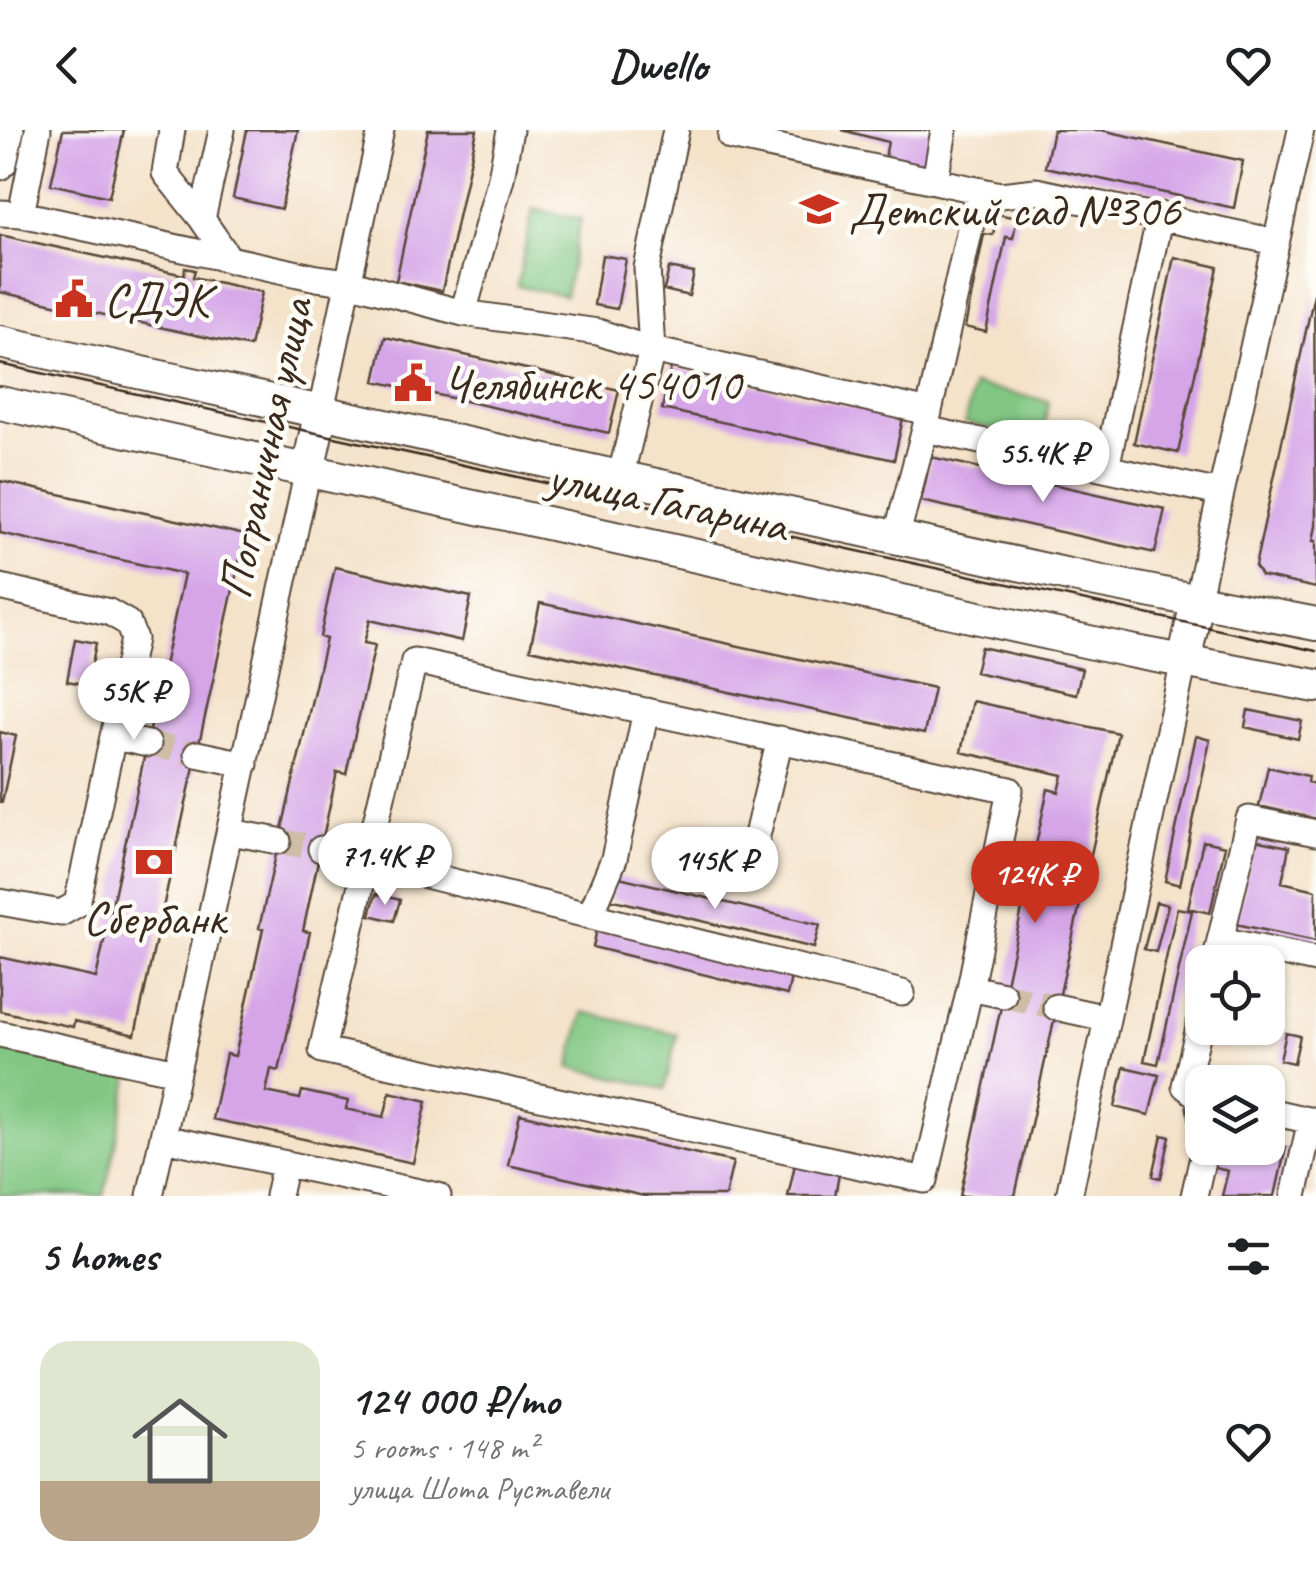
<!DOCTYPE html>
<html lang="en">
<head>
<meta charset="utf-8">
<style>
	body { margin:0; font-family:Caveat,sans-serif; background:#f2f2f2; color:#202124; height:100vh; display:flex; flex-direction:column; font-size:38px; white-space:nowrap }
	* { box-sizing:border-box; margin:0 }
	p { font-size:32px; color:#757577 }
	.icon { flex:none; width:55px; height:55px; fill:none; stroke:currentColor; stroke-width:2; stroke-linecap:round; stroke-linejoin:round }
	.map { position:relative; height:1066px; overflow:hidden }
	.sheet { display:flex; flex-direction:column; background:#fff; flex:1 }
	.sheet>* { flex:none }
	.tools { position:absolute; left:1185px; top:815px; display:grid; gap:20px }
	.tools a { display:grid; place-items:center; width:100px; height:100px; border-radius:20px; background:#fff; box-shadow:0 2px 8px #0004; font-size:50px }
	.price { position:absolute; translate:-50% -85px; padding:0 22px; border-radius:35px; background:#fff; color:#222; font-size:32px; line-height:65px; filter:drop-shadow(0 2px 5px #0008) }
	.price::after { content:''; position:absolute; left:50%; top:60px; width:30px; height:22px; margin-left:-15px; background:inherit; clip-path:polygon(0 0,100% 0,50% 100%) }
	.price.on { background:#c8321e; color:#fff }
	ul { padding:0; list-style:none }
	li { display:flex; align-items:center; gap:30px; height:250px; padding:0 40px }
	li span { display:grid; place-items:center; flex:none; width:280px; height:200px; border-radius:30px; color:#555 }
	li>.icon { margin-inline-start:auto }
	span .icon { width:120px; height:120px; fill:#fffc; stroke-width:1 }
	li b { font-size:42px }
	h2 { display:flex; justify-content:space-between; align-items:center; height:120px; padding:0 40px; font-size:42px }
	header { display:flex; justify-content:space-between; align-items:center; height:130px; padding:0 40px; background:#fff; font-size:45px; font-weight:700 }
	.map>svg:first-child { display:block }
	.green { fill:#81c783; stroke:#5e7850; stroke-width:2.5 }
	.building { fill:#d5a5e8 }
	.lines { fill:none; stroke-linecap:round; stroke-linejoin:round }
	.minor-tunnel { stroke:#cfbda7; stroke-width:25; stroke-dasharray:25 12; stroke-linecap:butt }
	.minor-casing { stroke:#574638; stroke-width:29 }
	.major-casing { stroke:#574638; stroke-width:36 }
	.minor { stroke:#fff; stroke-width:25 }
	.major { stroke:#fff; stroke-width:32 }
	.tram { stroke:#3b2a1e; stroke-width:2.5 }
	.labels { text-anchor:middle; stroke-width:9; stroke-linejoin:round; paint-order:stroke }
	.poi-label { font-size:48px; fill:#3b2a1e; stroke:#fdfcf7; text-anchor:start }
	.street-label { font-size:48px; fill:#3b2a1e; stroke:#fdfcf7 }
</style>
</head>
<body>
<header><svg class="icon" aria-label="back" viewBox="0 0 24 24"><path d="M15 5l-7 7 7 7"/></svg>Dwello<svg class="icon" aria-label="heart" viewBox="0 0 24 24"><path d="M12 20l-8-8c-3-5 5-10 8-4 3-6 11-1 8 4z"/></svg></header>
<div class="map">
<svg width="1316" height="1066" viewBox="0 0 1316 1066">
	<rect width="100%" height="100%" fill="#fdfcf7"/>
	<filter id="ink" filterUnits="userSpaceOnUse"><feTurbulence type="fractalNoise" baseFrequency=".01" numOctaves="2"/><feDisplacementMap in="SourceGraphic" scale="20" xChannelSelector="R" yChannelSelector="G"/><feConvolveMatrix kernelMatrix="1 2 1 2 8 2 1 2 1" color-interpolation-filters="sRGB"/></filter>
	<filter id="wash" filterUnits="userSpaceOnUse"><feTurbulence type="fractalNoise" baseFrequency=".0048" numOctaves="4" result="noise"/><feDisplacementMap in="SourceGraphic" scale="40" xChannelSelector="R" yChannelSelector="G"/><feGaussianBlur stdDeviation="2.25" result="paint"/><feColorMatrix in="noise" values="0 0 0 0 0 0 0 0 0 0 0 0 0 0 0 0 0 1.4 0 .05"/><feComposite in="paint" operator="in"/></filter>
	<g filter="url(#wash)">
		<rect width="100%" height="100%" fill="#f4e2c9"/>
		<!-- green -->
		<path class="green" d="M 533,79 L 581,89 L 565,166 L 517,156 Z
			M 973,255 L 1049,271 L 1041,310 L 965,293 Z
			M 583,882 L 677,904 L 665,959 L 570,937 Z
			M 0,919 L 130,946 L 104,1066 L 0,1066 Z"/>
		<g id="blocks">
			<!-- building -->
			<path class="building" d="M 63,0 L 124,0 L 109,67 L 51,54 Z
				M 247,0 L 298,0 L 281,79 L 233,68 Z
				M 428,0 L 477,0 L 442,161 L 396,151 Z
				M 842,0 L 933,0 L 924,41 L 884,32 L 888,12 Z
				M 1053,0 L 1101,0 L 1243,31 L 1234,78 L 1045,37 Z
				M 997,84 L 1017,88 L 1013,108 L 1006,107 L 986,202 L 965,197 L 984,104 L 993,105 Z
				M 0,105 L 184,145 L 185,138 L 195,140 L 193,147 L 262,162 L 250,217 L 0,162 Z
				M 602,125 L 626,129 L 617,179 L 594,175 Z
				M 1174,127 L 1218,137 L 1178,323 L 1134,313 Z
				M 669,138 L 694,143 L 689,166 L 664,160 Z
				M 1314,164 L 1316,396 L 1313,411 L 1316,411 L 1316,458 L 1261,446 L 1255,436 Z
				M 385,207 L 619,260 L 609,303 L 375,251 Z
				M 671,237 L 903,288 L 894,330 L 662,279 Z
				M 931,327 L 1165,379 L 1155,423 L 921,371 Z
				M 0,351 L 245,405 L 135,905 L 74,891 L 73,897 L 0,881 L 0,827 L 96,848 L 184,444 L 0,403 Z
				M 335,437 L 471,467 L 462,511 L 370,490 L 364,513 L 375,515 L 346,644 L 337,642 L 303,801 L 310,802 L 279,941 L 271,939 L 266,962 L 300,969 L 302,961 L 348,971 L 346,979 L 384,987 L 390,962 L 427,971 L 413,1033 L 212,989 L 226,924 L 235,926 L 263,799 L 259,798 L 326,509 L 320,507 Z
				M 540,473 L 934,558 L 924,604 L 530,519 Z
				M 75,509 L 96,513 L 88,555 L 67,551 Z
				M 981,517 L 1082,539 L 1076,564 L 975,542 Z
				M 972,571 L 1118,603 L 1015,1066 L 960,1066 L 1048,659 L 1059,662 L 1063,645 L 961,622 Z
				M 1248,580 L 1302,591 L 1298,609 L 1245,597 Z
				M 0,602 L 16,606 L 2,672 L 0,672 Z
				M 1196,606 L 1210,610 L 1180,755 L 1165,751 Z
				M 1268,637 L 1308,646 L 1307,652 L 1316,654 L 1316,689 L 1259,676 Z
				M 1254,710 L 1289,717 L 1282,752 L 1316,760 L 1316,811 L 1236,794 Z
				M 1203,711 L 1225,716 L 1210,783 L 1188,778 Z
				M 615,746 L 820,795 L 814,818 L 610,769 Z
				M 376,764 L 400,770 L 394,791 L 370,785 Z
				M 1156,772 L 1168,775 L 1156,822 L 1144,819 Z
				M 1177,778 L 1192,781 L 1158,934 L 1144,931 Z
				M 598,795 L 792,843 L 787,865 L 593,817 Z
				M 1286,903 L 1300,906 L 1294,933 L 1280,930 Z
				M 1124,937 L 1159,945 L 1149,985 L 1115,977 Z
				M 520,984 L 733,1032 L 725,1066 L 644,1066 L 508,1035 Z
				M 1162,1005 L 1170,1007 L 1161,1048 L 1153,1046 Z
				M 1268,1013 L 1286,1017 L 1275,1066 L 1222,1066 L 1228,1041 L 1211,1037 L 1215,1018 L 1268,1018 Z
				M 795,1034 L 839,1044 L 835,1066 L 788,1066 Z"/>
		</g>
	</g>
	<g filter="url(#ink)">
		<use href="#blocks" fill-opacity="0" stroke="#574638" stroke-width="2.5"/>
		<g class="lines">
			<!-- minor-tunnel -->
			<path class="minor-tunnel" d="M 148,614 L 197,624
				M 278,711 L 321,719
				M 1003,865 L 1056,877"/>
			<!-- minor casing -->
			<g class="minor-casing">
				<path id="minor" d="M 172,0 L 165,43 L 202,89 L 230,130
					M 732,0 L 731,7 L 1000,65 L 1036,61 L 1276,112
					M 0,37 L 4,33 L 11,0
					M 935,51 L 944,0
					M 0,83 L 21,84 L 317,148 L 348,152 L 463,183 L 598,202 L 652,220 L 929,282
					M 21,84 L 38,0
					M 202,89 L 222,0
					M 463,183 L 501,48 L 510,0
					M 321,281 L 381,0
					M 925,299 L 1220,363
					M 1106,338 L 1160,85
					M 620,348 L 652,220 L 647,138 L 676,0
					M 896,408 L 925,299 L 975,76
					M 0,457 L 109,482 L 128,493 L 134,509 L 77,774 L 61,783 L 0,772
					M 1197,472 L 1301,0
					M 114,607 L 148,614
					M 197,624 L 245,634
					M 231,702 L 278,711
					M 754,718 L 780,609
					M 321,719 L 902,863
					M 590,786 L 614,729 L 646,581
					M 1220,810 L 1316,830
					M 1215,832 L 1249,689 L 1316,703
					M 970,858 L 1010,660 L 414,531 L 322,920 L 925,1050 L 970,858 L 1003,865
					M 1056,877 L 1106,888
					M 1202,885 L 1185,956 L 1198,966 L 1202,988
					M 0,904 L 177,942
					M 1268,981 L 1316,992
					M 163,1008 L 438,1066
					M 150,1066 L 308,340
					M 278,1066 L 285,1034
					M 1069,1066 L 1184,531
					M 1194,1066 L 1205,1018
					M 1294,1066 L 1311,990"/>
			</g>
			<!-- major casing -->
			<g class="major-casing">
				<path id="major" d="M 0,212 L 1092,450 L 1316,494
					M 0,273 L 1130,521 L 1316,556
					M 308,340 L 321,281
					M 1184,531 L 1197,472"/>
			</g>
			<!-- minor -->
			<use href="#minor" class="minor"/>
			<!-- major -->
			<use href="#major" class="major"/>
			<!-- tram -->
			<path class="tram" d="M 0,234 L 1316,521"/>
		</g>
	</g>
	<!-- icons -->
	<defs>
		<g id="school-bare" transform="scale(3)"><path d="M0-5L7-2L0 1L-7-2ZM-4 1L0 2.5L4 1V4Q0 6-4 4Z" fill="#c8321e" stroke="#fdfcf7" stroke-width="2.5" paint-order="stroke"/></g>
		<g id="civic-bare" transform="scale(3)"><path d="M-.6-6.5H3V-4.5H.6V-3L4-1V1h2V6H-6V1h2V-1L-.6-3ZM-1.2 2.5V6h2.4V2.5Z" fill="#c8321e" stroke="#fdfcf7" stroke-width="2.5" paint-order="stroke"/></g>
		<g id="bank-bare" transform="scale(3)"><path d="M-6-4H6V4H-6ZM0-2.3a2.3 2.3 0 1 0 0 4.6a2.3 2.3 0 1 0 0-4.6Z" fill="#c8321e" stroke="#fdfcf7" stroke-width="2.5" paint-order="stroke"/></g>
	</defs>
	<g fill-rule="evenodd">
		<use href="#school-bare" x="819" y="79"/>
		<use href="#civic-bare" x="74" y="169"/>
		<use href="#civic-bare" x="413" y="253"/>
		<use href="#bank-bare" x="154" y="732"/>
	</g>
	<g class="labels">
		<!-- poi labels -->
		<g class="poi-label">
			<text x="849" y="96">Детский сад №306</text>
			<text x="104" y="186">СДЭК</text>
			<text x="443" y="270">Челябинск 454010</text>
			<text x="154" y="804" text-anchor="middle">Сбербанк</text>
		</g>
		<!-- street labels -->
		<g class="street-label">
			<text transform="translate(264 318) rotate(-78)" y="17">Пограничная улица</text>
			<text transform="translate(668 370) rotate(12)" y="17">улица Гагарина</text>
		</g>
	</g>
</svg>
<div class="tools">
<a><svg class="icon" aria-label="locate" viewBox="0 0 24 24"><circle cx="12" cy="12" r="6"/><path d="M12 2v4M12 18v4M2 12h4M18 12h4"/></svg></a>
<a><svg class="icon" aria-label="layers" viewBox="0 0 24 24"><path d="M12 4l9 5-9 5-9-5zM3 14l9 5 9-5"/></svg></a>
</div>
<b class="price" style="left:1043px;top:375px">55.4K ₽</b>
<b class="price" style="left:134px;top:613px">55K ₽</b>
<b class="price" style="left:385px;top:778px">71.4K ₽</b>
<b class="price" style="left:715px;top:782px">145K ₽</b>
<b class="price on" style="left:1035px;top:796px">124K ₽</b>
</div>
<section class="sheet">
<h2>5 homes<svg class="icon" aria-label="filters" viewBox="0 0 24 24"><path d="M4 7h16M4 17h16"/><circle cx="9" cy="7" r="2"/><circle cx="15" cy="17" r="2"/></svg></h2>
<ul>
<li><span style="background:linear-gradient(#dfe7d0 70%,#b9a48a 0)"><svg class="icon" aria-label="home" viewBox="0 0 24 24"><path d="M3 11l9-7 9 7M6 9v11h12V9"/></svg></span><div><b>124 000 ₽/mo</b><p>5 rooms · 148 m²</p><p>улица Шота Руставели</p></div><svg class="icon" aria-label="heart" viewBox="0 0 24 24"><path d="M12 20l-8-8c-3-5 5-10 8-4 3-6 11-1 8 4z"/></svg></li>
</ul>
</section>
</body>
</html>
